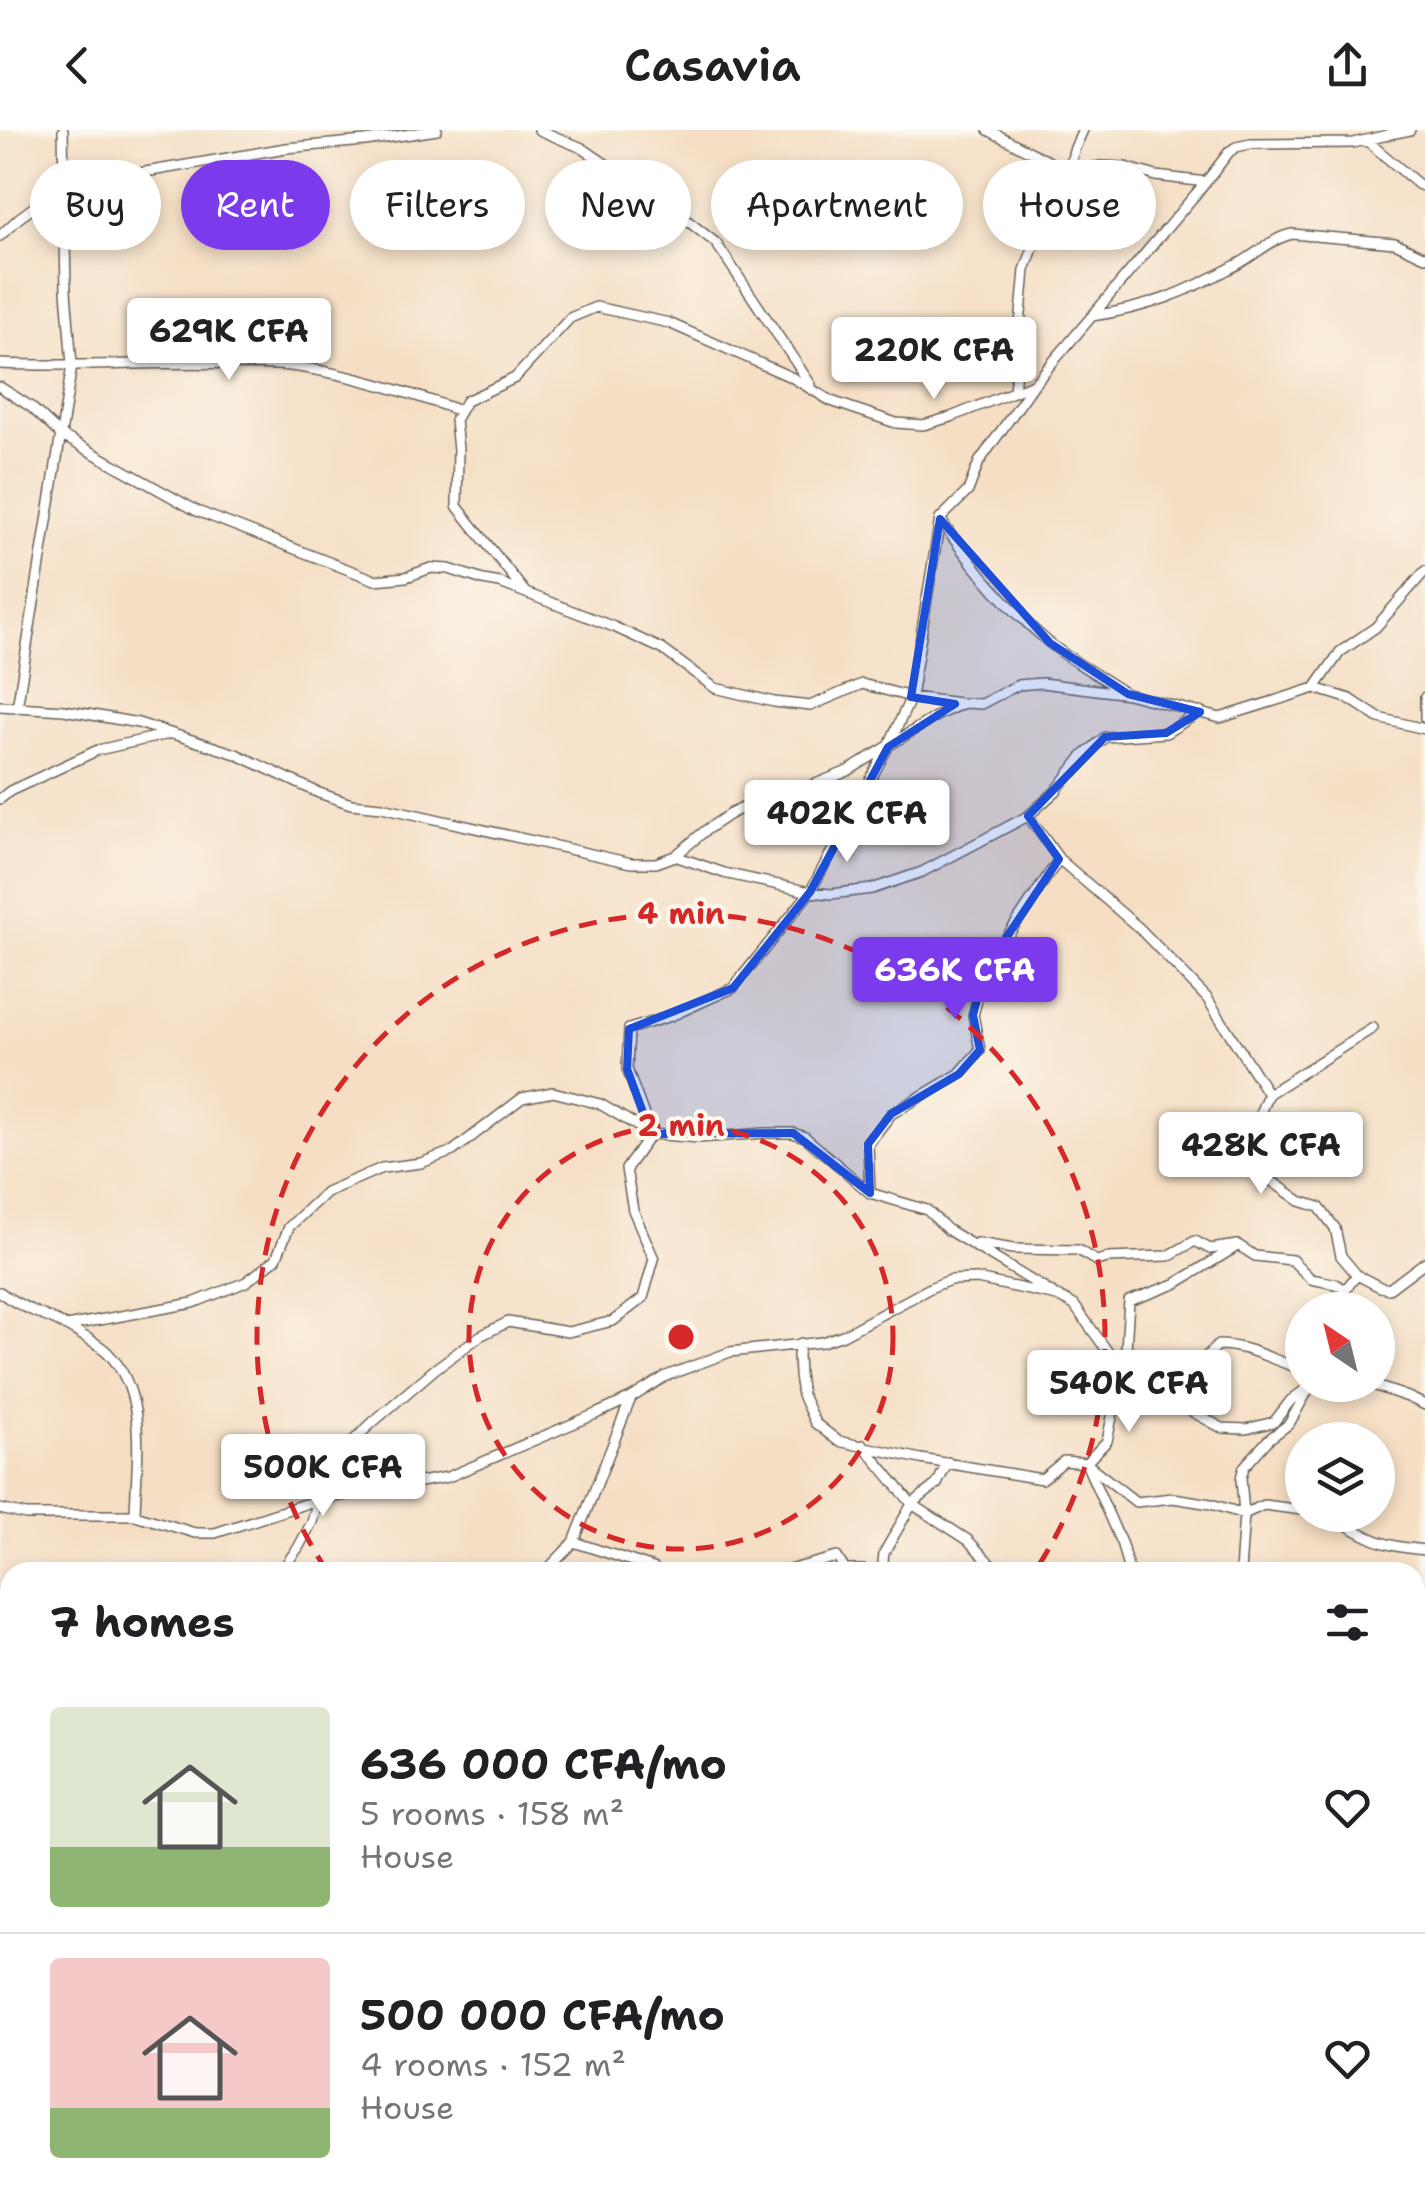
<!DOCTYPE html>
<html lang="en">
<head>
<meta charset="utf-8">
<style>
	body { margin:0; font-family:"Shantell Sans",sans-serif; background:#f6f6f6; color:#202124; height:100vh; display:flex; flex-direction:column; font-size:38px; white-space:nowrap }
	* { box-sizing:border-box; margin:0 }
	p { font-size:32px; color:#757577 }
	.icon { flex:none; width:55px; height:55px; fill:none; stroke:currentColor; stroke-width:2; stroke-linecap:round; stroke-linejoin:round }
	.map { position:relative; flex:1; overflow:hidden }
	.drawer { position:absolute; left:0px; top:1432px; width:1425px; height:642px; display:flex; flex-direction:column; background:#fff; border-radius:30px 30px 0 0; box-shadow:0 5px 15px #0003 }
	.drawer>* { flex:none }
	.guide { position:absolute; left:30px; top:30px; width:1365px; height:90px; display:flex; gap:20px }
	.needle { width:65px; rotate:325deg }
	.fabs { position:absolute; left:1285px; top:1162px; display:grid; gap:20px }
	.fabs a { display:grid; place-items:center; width:110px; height:110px; border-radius:50%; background:#fff; box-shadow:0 5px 15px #0003; font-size:50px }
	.price { position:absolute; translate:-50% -85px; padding:0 22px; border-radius:10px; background:#fff; color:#222; font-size:32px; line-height:65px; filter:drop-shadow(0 2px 5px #0008) }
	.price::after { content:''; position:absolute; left:50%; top:60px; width:30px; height:22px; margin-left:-15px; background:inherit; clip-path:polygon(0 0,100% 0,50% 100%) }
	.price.current { background:#7c3aed; color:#fff }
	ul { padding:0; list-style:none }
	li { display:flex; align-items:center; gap:30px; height:250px; padding:0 50px }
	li+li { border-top:2px solid #e0e0e0 }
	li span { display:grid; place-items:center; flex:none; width:280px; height:200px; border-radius:10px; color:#555 }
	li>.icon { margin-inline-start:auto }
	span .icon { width:120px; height:120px; fill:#fffc; stroke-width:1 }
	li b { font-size:42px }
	h2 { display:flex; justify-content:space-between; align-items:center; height:120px; padding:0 50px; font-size:42px }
	.pill { padding:0 35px; border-radius:45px; background:#fff; box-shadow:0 5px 15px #0003; font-size:35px; line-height:90px }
	.pill.current { background:#7c3aed; color:#fff }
	header { display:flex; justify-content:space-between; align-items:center; height:130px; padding:0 50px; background:#fff; font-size:45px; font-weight:600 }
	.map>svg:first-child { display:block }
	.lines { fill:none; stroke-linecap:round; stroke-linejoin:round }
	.minor-casing { stroke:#686057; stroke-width:12 }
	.minor { stroke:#fff; stroke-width:9 }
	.marked { fill:#1d4ed8; fill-opacity:0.2; stroke:#1d4ed8; stroke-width:8; stroke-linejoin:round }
	.ring { fill:none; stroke:#d62828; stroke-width:5; stroke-dasharray:18 12 }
	.centre { fill:#d62828; stroke:#fbf7ec; stroke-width:5 }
	.ring-label { font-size:30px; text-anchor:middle; font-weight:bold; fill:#d62828; stroke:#fbf7ec; stroke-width:8; stroke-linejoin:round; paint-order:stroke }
</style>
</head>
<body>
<header><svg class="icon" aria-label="back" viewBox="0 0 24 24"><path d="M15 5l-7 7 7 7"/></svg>Casavia<svg class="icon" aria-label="share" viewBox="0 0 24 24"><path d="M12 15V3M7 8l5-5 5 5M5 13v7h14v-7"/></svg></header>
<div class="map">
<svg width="1425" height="2074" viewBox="0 0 1425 2074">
	<rect width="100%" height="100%" fill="#fbf7ec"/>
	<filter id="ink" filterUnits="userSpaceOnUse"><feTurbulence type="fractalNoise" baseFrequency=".01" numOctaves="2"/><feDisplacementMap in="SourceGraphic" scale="20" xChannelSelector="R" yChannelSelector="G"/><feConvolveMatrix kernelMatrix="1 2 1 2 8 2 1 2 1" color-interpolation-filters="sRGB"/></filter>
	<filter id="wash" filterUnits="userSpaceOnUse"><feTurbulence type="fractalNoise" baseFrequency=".0048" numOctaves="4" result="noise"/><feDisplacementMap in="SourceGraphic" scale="40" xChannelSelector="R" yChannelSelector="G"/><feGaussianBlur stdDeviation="2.25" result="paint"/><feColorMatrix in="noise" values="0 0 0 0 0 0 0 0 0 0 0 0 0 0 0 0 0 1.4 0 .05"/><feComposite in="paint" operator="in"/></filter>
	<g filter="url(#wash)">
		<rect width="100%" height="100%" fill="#f5dec4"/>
	</g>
	<g filter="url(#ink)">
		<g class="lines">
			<!-- minor casing -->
			<g class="minor-casing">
				<path id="minor" d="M 539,0 L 582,18 L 671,78 L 716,113 L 811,255
					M 988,0 L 1069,42 L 1074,20 L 1083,0
					M 1390,4 L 1410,0
					M 1366,10 L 1418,54 L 1425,57
					M 0,106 L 19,88 L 63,56 L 286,18 L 365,11 L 437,0
					M 1092,186 C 1149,178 1189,161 1238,134 C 1257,124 1272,108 1292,104 L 1395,113 L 1425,127
					M 0,234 C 79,238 158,231 237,234 C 257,235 278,234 298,237 C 354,245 408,262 460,281
					M 0,257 L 31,277 L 61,305 L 197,381 L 375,450 L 406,447 L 431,438 L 449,439 L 483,450 L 500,453 L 614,497 L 662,519 L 715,558 L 774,572 L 810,576 L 862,554 L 911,567 L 960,573
					M 1014,261 L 1025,140 L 1057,53 L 1069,42 L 1101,36 L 1125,37 L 1156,46 L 1206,52
					M 525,462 L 457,376 L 458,320 L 455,290 L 466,271 L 515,248 L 570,188 L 596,177 L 669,193 L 793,248 L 831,271 L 896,293 L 923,295 L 951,287 L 1033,254
					M 1315,558 L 1340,522 L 1376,497 L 1425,441
					M 1125,563 C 1100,546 1071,531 1047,511 C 1006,476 970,434 940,389 L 968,361 L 979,332 L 1035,253 L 1206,52 L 1229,22 L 1236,17 L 1250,14 L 1353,13 L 1388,5 L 1396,0
					M 1425,567 L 1425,588
					M 0,576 L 64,580 L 138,593 L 236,624 L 319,663 L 351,674 L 382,677 L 631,733 L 656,733 L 675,726 L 706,700 L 730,684 L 755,672 L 793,663 L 848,641 L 940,584 L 964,573 L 981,574 L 1018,555 L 1042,553 L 1128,564 L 1220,588 L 1315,558 L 1350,569 L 1379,588 L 1425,599
					M 17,578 L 72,235 L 66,161 L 63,0
					M 0,669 L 10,661 L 98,620 L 169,604
					M 675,726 L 724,743 L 810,762 L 831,764 L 872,759 L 922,742 L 1028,686 L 1056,661 L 1081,628 L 1105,607 L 1166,603 L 1200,582
					M 1059,729 L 1139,798 L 1207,868 L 1268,964
					M 651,1004 L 627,939 L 629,899 L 671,886 L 733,858 L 810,762 L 888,617 L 911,567 L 940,389
					M 870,1063 L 868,1014 L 891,984 L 959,944 L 980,920 L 973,885 L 986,838 L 1059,729 L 1028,686
					M 977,1113 L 1013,1119 L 1078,1120 L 1096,1131 L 1108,1128 L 1168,1126 L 1195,1111 L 1210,1119 L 1238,1115 L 1255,1126 L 1292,1130 L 1311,1149 L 1336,1154 L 1345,1160 L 1357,1145 L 1380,1157 L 1389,1159 L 1425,1132
					M 1236,1117 L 1175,1154 L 1129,1171 L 1126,1219 L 1184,1248 L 1218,1215 C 1249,1215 1273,1231 1302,1239
					M 1357,1145 L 1341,1126 L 1335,1098 L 1319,1077 L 1300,1071 L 1249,1035 L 1258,988 L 1268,964 L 1373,898
					M 0,1162 C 20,1178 46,1185 68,1197 C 81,1205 97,1212 107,1222 C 149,1264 136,1331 135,1385
					M 66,1196 L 193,1173 L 246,1152 L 276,1129 L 289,1097 L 326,1062 L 382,1038 L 421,1033 L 453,1021 L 522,968 L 553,962 L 600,974 L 651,1004 L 699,1008 L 765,1003 L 793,1003 L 805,1007 L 870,1063 L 927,1080 L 948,1100 L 1052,1163
					M 801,1213 L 798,1224 L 799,1245 L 802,1265 L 815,1293 L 838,1311 L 921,1329 L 1042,1349 L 1064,1331 L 1086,1333 L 1136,1372 L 1173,1368 L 1211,1374 L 1244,1384 L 1264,1375 L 1302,1380
					M 1125,1246 L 1115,1273 L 1107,1311 L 1086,1333 L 1122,1415 L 1129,1442
					M 1373,1255 L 1408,1267 L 1425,1275
					M 863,1315 L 912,1374 L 968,1410 L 998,1442
					M 0,1379 L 26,1385 L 135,1385 L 195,1403 L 215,1403 L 317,1370 L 448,1347 L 598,1283 L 631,1268 L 666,1246 L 730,1222 L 822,1212 L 843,1205 L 932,1157 L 950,1150 L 977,1149 L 1057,1166 L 1074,1175 L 1129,1251 L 1158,1263 L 1222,1298 L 1246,1299 L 1274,1292 L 1291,1270 L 1309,1257 L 1328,1255
					M 1325,1385 C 1341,1391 1354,1400 1369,1407 C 1387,1416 1406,1418 1425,1420
					M 574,1412 L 653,1438 L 658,1442
					M 280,1442 L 298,1418 L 312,1392 L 326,1341 L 338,1325 L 373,1292 L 435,1239 L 480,1206 L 508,1192 L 568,1202 L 613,1191 L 643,1168 L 654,1129 L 633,1080 L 626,1039 L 651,1004
					M 545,1442 L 574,1412 L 631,1268
					M 781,1442 L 837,1427 L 845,1440 L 864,1440 L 868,1442
					M 882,1442 L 884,1423 L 912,1374 L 937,1354 L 948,1332
					M 1240,1442 L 1244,1384 L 1241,1348 L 1244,1337 L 1269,1309 L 1289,1294 L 1308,1260
					M 1415,1514 L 1425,1515
					M 1415,1671 L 1425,1658
					M 1415,1723 L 1425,1724
					M 1415,1871 L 1425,1860
					M 0,1947 L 10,1931
					M 0,1992 L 10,2015
					M 482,2065 L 491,2074
					M 0,2072 L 10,2036"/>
			</g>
			<!-- minor -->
			<use href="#minor" class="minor"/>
		</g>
	</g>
	<!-- marked area -->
	<path class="marked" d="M 940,389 L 1050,513 L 1128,564 L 1200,582 L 1166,603 L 1105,607 L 1028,686 L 1059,729 L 986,838 L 973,885 L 980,920 L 959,944 L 891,984 L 868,1014 L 870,1063 L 793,1003 L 651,1004 L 627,939 L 629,899 L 733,858 L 810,762 L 888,617 L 955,574 L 911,567 Z"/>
	<!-- distance rings -->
	<g class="ring">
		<circle cx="681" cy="1207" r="212"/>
		<path d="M327 1441A424 424 0 1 1 1035 1441"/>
	</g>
	<circle cx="681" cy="1207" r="15" class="centre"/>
	<g class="ring-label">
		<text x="681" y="794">4 min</text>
		<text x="681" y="1006">2 min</text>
	</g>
</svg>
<div class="fabs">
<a><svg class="needle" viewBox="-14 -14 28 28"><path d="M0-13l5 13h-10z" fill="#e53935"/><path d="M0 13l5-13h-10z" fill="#757577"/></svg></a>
<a><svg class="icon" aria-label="layers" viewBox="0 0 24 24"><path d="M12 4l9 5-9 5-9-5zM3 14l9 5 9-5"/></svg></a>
</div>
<b class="price" style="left:229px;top:253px">629K CFA</b>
<b class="price" style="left:934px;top:272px">220K CFA</b>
<b class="price" style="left:847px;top:735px">402K CFA</b>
<b class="price current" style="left:955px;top:892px">636K CFA</b>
<b class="price" style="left:1261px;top:1067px">428K CFA</b>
<b class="price" style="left:1129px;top:1305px">540K CFA</b>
<b class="price" style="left:323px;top:1389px">500K CFA</b>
<div class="guide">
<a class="pill">Buy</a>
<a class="pill current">Rent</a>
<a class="pill">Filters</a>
<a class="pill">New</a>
<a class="pill">Apartment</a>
<a class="pill">House</a>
</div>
<section class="drawer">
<h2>7 homes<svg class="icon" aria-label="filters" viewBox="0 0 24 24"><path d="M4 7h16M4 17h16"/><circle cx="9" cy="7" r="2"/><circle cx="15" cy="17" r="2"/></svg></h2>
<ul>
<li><span style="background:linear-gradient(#dfe7d0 70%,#8fb573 0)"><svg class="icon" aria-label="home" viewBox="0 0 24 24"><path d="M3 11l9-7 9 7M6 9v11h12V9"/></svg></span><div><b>636 000 CFA/mo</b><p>5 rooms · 158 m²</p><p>House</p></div><svg class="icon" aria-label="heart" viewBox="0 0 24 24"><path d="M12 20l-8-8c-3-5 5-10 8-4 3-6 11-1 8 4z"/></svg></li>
<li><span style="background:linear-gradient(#f6c9c9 75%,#8fb573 0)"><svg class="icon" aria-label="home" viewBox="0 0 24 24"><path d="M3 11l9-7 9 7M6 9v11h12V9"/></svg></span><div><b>500 000 CFA/mo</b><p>4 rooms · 152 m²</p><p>House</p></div><svg class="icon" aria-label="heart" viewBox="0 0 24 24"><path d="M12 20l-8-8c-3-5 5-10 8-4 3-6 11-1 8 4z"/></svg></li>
</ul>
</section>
</div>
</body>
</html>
